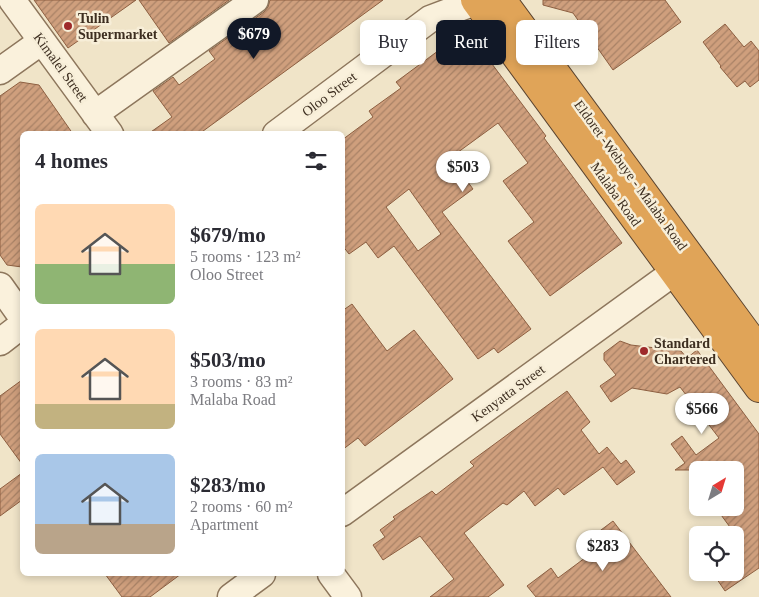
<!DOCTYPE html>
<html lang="en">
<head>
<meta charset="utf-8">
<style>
	body { margin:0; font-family:"Times New Roman",serif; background:#f2f2f3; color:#2b2b33; height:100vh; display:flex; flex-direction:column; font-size:19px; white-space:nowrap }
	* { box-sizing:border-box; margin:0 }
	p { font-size:16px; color:#7c7c81 }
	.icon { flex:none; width:28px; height:28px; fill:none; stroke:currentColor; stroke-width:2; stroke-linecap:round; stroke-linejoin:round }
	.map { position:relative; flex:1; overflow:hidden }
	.details { position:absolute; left:20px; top:131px; width:325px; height:445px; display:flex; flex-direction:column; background:#fff; border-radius:8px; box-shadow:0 2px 8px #0003 }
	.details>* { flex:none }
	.top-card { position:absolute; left:360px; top:20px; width:324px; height:45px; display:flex; gap:10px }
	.needle { width:32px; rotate:38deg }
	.tools { position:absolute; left:689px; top:461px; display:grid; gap:10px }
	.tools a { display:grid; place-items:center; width:55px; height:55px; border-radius:8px; background:#fff; box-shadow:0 2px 8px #0003; font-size:25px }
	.price { position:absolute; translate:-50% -42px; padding:0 11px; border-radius:18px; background:#fff; color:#222; font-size:16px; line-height:32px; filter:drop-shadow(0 1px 2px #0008) }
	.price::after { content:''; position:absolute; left:50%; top:30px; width:15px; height:11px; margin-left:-8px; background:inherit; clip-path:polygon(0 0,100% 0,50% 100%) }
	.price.current { background:#111827; color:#fff }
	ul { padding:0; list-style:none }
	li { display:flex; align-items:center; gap:15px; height:125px; padding:0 15px }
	li span { display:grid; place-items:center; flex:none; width:140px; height:100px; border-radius:8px; color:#555 }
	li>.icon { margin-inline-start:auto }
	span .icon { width:60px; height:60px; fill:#fffc; stroke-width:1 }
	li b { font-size:21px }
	h2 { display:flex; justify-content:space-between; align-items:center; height:60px; padding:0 15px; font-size:21px }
	.tag { padding:0 18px; border-radius:8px; background:#fff; box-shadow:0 2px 8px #0003; font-size:18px; line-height:45px }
	.tag.current { background:#111827; color:#fff }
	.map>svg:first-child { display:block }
	.building { fill:url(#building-hatch); stroke:#8d5f41; fill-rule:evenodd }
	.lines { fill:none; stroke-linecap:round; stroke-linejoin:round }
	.minor-casing { stroke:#8d765c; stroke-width:29 }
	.highway-casing { stroke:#5b4430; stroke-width:30 }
	.minor { stroke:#faf1dc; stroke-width:26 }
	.highway { stroke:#e0a458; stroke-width:28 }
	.poi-dot { fill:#9e2a2b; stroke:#f7eed8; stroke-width:2 }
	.labels { text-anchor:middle; stroke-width:5; stroke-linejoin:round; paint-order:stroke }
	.poi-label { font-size:14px; font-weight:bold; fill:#3d2e20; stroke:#f7eed8; text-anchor:start }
	.street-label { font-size:14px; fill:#3d2e20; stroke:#f7eed8 }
</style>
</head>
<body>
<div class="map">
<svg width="759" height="597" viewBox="0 0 759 597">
	<defs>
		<pattern id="building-hatch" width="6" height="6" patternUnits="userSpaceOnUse" patternTransform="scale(1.25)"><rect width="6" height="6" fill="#cf9f7d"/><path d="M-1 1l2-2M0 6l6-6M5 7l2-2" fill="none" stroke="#a98266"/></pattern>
	</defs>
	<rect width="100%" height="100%" fill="#f0e4c8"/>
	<!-- building -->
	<path class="building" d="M 34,0 L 136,0 L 68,48 Z
		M 139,0 L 229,0 L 169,43 Z
		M 270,0 L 383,0 L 199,134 L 148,134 L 172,117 L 153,91 L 173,77 L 179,85 L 215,59 L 209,51 L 264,12 L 268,7 Z
		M 543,0 L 665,0 L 681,22 L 613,70 L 573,13 L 543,5 Z
		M 725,24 L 744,47 L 751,41 L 759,51 L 759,80 L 750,87 L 745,81 L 737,87 L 720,67 L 721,66 L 703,42 Z
		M 446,45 L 480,48 L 546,136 L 544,138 L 622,243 L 550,296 L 508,241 L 534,222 L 503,181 L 528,163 L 498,123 L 450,158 L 473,189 L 442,212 L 531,329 L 498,353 L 494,348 L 478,359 L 394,246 L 378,258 L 366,242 L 349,254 L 342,245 L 342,140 L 373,117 L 369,111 L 401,88 L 396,82 ZM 409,189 L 441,234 L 418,251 L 386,207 Z
		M 20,82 L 39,85 L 73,134 L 22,134 L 22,267 L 7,265 L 0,255 L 0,96 Z
		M 352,304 L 387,351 L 414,330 L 453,379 L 365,446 L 358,438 L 342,450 L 342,311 Z
		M 620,341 L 631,345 L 681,351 L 687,358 L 697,350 L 759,434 L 759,568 L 725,591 L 712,572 L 735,572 L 735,534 L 716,508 L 735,508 L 735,470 L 675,470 L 685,463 L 671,444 L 682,436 L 696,455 L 719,438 L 680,387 L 667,394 L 632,388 L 611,402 L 600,386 L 616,375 L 604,360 L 604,353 Z
		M 22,380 L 22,464 L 0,434 L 0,396 Z
		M 567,391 L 590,422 L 581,430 L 599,454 L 607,447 L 621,464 L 626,460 L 635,472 L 617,485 L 603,467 L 564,495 L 558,488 L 535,506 L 524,491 L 507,505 L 503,503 L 464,533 L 504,585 L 488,597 L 430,597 L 454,579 L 420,536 L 383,560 L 373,545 L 385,537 L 380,530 L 395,519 L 393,517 L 432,491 L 436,495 L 474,466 L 470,462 Z
		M 22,473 L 22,500 L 0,516 L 0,489 Z
		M 613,521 L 671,597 L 536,597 L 527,586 L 551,568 L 558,578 L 593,552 L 585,542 Z
		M 105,574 L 181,574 L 150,597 L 122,597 Z"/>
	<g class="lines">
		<!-- minor casing -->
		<g class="minor-casing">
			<path id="minor" d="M 12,0 L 110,134
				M 0,71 L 42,41
				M 95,114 L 255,0
				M 276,134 L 430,19 L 480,0
				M 0,286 L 22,317
				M 0,342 L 22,325
				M 342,513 L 673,273
				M 331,574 L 348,597
				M 231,597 L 262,574"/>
		</g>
		<!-- highway casing -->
		<g class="highway-casing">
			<path id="highway" d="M 475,0 L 759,388
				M 502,0 L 759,350"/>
		</g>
		<!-- minor -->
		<use href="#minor" class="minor"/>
		<!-- highway -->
		<use href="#highway" class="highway"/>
	</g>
	<!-- markers -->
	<g class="poi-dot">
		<circle cx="68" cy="26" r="5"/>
		<circle cx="644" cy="351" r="5"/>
	</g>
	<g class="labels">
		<!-- poi labels -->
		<g class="poi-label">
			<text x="78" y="23">Tulin<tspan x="78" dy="16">Supermarket</tspan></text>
			<text x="654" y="348">Standard<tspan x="654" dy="16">Chartered</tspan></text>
		</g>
		<!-- street labels -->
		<g class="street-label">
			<text transform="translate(61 67) rotate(54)" y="5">Kimalel Street</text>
			<text transform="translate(329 94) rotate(-37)" y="5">Oloo Street</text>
			<text transform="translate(631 175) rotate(54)" y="5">Eldoret -Webuye - Malaba Road</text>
			<text transform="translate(616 194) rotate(54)" y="5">Malaba Road</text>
			<text transform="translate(508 393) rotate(-36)" y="5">Kenyatta Street</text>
		</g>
	</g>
</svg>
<div class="tools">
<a><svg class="needle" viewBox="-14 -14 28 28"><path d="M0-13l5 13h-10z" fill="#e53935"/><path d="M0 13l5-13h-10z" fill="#7c7c81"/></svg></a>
<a><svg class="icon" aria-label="locate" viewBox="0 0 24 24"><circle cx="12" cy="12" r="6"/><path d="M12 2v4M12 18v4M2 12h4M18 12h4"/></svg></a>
</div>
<b class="price current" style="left:254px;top:60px">$679</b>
<b class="price" style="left:463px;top:193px">$503</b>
<b class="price" style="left:702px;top:435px">$566</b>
<b class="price" style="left:603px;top:572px">$283</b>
<div class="top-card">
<a class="tag">Buy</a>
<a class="tag current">Rent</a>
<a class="tag">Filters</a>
</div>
<section class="details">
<h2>4 homes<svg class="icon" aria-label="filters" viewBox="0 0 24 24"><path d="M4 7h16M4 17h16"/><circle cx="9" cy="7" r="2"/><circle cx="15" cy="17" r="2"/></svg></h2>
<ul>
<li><span style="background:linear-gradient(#ffd9b3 60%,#8fb573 0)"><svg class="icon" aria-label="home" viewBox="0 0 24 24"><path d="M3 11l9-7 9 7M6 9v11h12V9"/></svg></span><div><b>$679/mo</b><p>5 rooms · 123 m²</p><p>Oloo Street</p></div></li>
<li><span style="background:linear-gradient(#ffd9b3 75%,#c2b280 0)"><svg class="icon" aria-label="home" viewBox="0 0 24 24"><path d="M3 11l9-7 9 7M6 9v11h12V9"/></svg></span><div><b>$503/mo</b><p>3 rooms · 83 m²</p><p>Malaba Road</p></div></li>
<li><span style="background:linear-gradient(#a9c7e8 70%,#b9a48a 0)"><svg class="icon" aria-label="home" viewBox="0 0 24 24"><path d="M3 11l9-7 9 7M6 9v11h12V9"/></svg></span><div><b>$283/mo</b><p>2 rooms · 60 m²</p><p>Apartment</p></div></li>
</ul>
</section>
</div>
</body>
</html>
